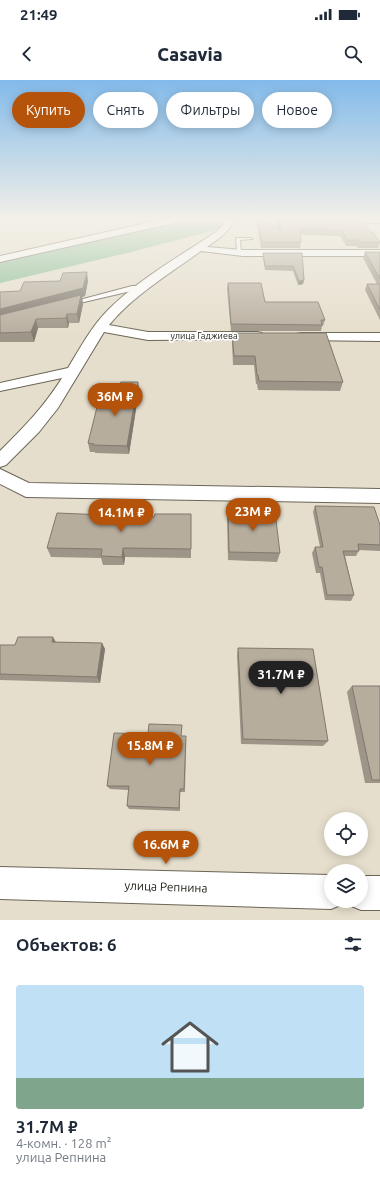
<!DOCTYPE html>
<html lang="ru">
<head>
<meta charset="utf-8">
<style>
	body { margin:0; font-family:Ubuntu,sans-serif; background:#f2f2f3; color:#1f2937; height:100vh; display:flex; flex-direction:column; font-size:15px; white-space:nowrap }
	* { box-sizing:border-box; margin:0 }
	p { font-size:13px; color:#747a83 }
	.icon { flex:none; width:22px; height:22px; fill:none; stroke:currentColor; stroke-width:2; stroke-linecap:round; stroke-linejoin:round }
	.map { position:relative; height:840px; overflow:hidden }
	.details { display:flex; flex-direction:column; background:#fff; flex:1 }
	.details>* { flex:none }
	.guide { position:absolute; left:12px; top:12px; width:356px; height:36px; display:flex; gap:8px }
	.tools { position:absolute; left:324px; top:732px; display:grid; gap:8px }
	.tools a { display:grid; place-items:center; width:44px; height:44px; border-radius:50%; background:#fff; box-shadow:0 2px 10px #0003; font-size:20px }
	.price { position:absolute; translate:-50% -34px; padding:0 9px; border-radius:14px; background:#b45309; color:#fff; font-size:13px; line-height:26px; filter:drop-shadow(0 1px 2px #0008) }
	.price::after { content:''; position:absolute; left:50%; top:24px; width:12px; height:9px; margin-left:-6px; background:inherit; clip-path:polygon(0 0,100% 0,50% 100%) }
	.price.selected { background:#222; color:#fff }
	ul { padding:0; list-style:none }
	li { display:grid; align-content:center; gap:8px; height:212px; padding:0 16px }
	li span { display:grid; place-items:center; height:124px; border-radius:4px; color:#555 }
	li>.icon { margin-inline-start:auto }
	span .icon { width:72px; height:72px; fill:#fffc; stroke-width:1 }
	li b { font-size:17px }
	h2 { display:flex; justify-content:space-between; align-items:center; height:48px; padding:0 16px; font-size:17px }
	.chip { padding:0 14px; border-radius:18px; background:#fff; box-shadow:0 2px 10px #0003; font-size:14px; line-height:36px }
	.chip.selected { background:#b45309; color:#fff }
	.status { display:flex; justify-content:space-between; align-items:center; height:28px; padding:0 20px; background:#fff; direction:ltr }
	.status svg { height:11px; fill:currentColor }
	header { display:flex; justify-content:space-between; align-items:center; height:52px; padding:0 16px; background:#fff; font-size:18px; font-weight:800 }
	.map>svg:first-child { display:block }
	.green { fill:#88bc93 }
	.lines { fill:none; stroke-linecap:round; stroke-linejoin:round }
	.lane-casing { stroke:#6b6556; stroke-width:2 }
	.street-casing { stroke:#6b6556; stroke-width:2 }
	.lane { fill:#fff; fill-rule:evenodd }
	.street { fill:#fff; fill-rule:evenodd }
	.wall { fill:#9d9587 }
	.shaded-wall { fill:#80796e }
	.building { fill:#b7ad9d; stroke:#80796e }
	.labels { text-anchor:middle; stroke-width:3.5; stroke-linejoin:round; paint-order:stroke }
	.far-street-label { font-size:9px; fill:#1d1b14; stroke:#fff }
	.near-street-label { font-size:12px; fill:#1d1b14; stroke:#fff }
</style>
</head>
<body>
<div class="status"><b>21:49</b><svg viewBox="0 0 49 12"><path d="M0 12V9h3v3zM5 12V6h3v6zM10 12V3h3v9zM15 12V0h3v12zM26 1h20v11H26zM47 4h2v5h-2z"/></svg></div>
<header><svg class="icon" aria-label="back" viewBox="0 0 24 24"><path d="M15 5l-7 7 7 7"/></svg>Casavia<svg class="icon" aria-label="search" viewBox="0 0 24 24"><circle cx="10" cy="10" r="6"/><path d="M15 15l6 6"/></svg></header>
<div class="map">
<svg width="380" height="840" viewBox="0 0 380 840">
	<rect width="100%" height="100%" fill="#e5decc"/>
	<!-- green -->
	<path class="green" d="M 185,139 L 223,139 L 224,144 L 220,149 L 127,173 L 0,203 L 0,181 Z"/>
	<g class="lines">
		<!-- lane casing -->
		<g class="lane-casing">
			<path id="lane" d="M 236,158 L 250,158 L 252,159 L 240,160 L 241,172 L 239,173 L 237,172 Z
				M 132,206 L 141,206 L 144,208 L 71,225 L 68,223 Z"/>
		</g>
		<!-- street casing -->
		<g class="street-casing">
			<path id="street" d="M 164,139 L 182,139 L 178,142 L 0,182 L 0,176 Z
				M 225,139 L 234,139 C 230,152 218,159 207,167 L 243,170 L 380,170 L 380,176 L 243,176 L 201,171 C 169,194 134,215 109,245 L 148,252 L 257,252 L 262,253 L 264,256 L 262,259 L 148,260 L 104,252 L 58,328 L 39,352 L 6,385 L 0,387 L 0,371 C 25,346 43,328 62,298 L 0,311 L 0,303 L 68,288 C 80,268 92,246 108,230 C 139,199 180,176 216,152 L 224,144 Z
				M 283,139 L 380,139 L 380,143 L 287,142 Z
				M 301,253 L 380,253 L 380,261 L 296,260 L 294,257 L 296,254 Z
				M 0,389 L 29,403 L 380,409 L 380,423 L 26,417 L 0,404 Z
				M 0,787 L 331,795 L 331,821 L 344,821 L 343,824 L 331,829 L 0,819 Z
				M 361,796 L 380,796 L 380,830 L 361,830 L 349,825 L 348,821 L 361,821 Z"/>
		</g>
		<!-- lane -->
		<use href="#lane" class="lane"/>
		<!-- street -->
		<use href="#street" class="street"/>
	</g>
	<!-- wall -->
	<path class="wall" d="M 256,139 L 257,139 L 277,148 L 274,139 L 362,139 L 370,152 L 380,163 L 378,168 L 358,168 L 357,166 L 346,166 L 340,156 L 301,155 L 301,162 L 300,168 L 261,168 Z
		M 365,172 L 380,172 L 380,240 L 365,210 L 367,204 L 377,204 L 363,178 Z
		M 263,173 L 302,173 L 304,200 L 303,204 L 298,205 L 293,191 L 265,190 L 263,178 Z
		M 88,201 L 85,216 L 82,217 L 83,224 L 79,243 L 69,243 L 68,248 L 38,248 L 34,262 L 0,262 L 0,212 L 20,211 Z
		M 228,203 L 265,222 L 325,240 L 323,246 L 322,246 L 321,251 L 231,251 L 227,209 Z
		M 232,253 L 343,302 L 340,311 L 258,310 L 257,304 L 256,304 L 254,285 L 233,285 L 232,262 Z
		M 138,302 L 139,310 L 129,374 L 95,373 L 95,372 L 90,372 L 88,363 Z
		M 315,426 L 380,445 L 380,471 L 359,470 L 356,476 L 345,476 L 354,515 L 351,521 L 325,520 L 320,493 L 316,493 L 312,473 L 315,467 L 320,467 L 313,432 Z
		M 228,430 L 280,473 L 277,482 L 228,480 L 227,439 Z
		M 191,434 L 191,478 L 125,477 L 124,485 L 103,485 L 101,478 L 51,477 L 47,468 L 154,437 Z
		M 56,562 L 102,563 L 105,569 L 100,603 L 0,600 L 0,565 L 15,565 Z
		M 238,568 L 328,661 L 323,666 L 241,664 L 237,575 Z
		M 352,606 L 380,606 L 380,703 L 365,703 L 347,612 Z
		M 182,656 L 186,661 L 185,712 L 180,712 L 180,731 L 129,729 L 127,726 L 128,710 L 110,709 L 107,706 Z"/>
	<!-- shaded-wall -->
	<path class="shaded-wall" d="M 87,192 L 88,201 L 85,216 L 82,217 L 83,224 L 79,243 L 77,234 L 81,217 L 0,239 L 0,229 Z
		M 304,200 L 303,204 L 298,205 L 299,201 Z
		M 67,234 L 69,243 L 68,248 L 66,238 Z
		M 36,239 L 38,248 L 34,262 L 31,252 Z
		M 138,302 L 139,310 L 129,374 L 127,366 Z
		M 123,468 L 125,477 L 124,485 L 122,477 Z
		M 53,557 L 57,564 L 52,562 Z
		M 102,563 L 105,569 L 100,603 L 97,597 Z"/>
	<!-- building -->
	<path class="building" d="M 257,139 L 265,139 L 281,151 L 277,139 L 362,139 L 370,152 L 373,152 L 380,162 L 360,162 L 358,160 L 347,160 L 342,150 L 300,149 L 301,162 L 262,162 Z
		M 365,172 L 380,172 L 380,199 Z
		M 263,173 L 302,173 L 304,200 L 299,201 L 293,186 L 265,186 Z
		M 87,192 L 83,208 L 0,229 L 0,212 L 20,211 L 24,202 L 60,201 L 63,193 Z
		M 228,203 L 261,203 L 265,222 L 318,222 L 325,240 L 321,240 L 322,245 L 231,244 Z
		M 367,204 L 380,204 L 380,230 Z
		M 81,215 L 77,234 L 67,234 L 66,238 L 36,239 L 31,252 L 0,253 L 0,235 Z
		M 232,253 L 326,253 L 343,302 L 259,301 L 258,295 L 257,295 L 255,276 L 234,276 Z
		M 121,302 L 138,302 L 127,366 L 93,365 L 94,364 L 88,363 L 97,327 Z
		M 315,426 L 374,427 L 380,445 L 380,465 L 358,464 L 359,471 L 343,471 L 354,515 L 327,515 L 322,487 L 319,487 L 315,467 L 323,467 Z
		M 228,430 L 275,432 L 280,473 L 229,472 Z
		M 57,433 L 154,437 L 155,434 L 191,434 L 191,469 L 123,468 L 122,477 L 101,476 L 102,469 L 47,468 Z
		M 18,557 L 53,557 L 52,562 L 102,563 L 97,597 L 0,594 L 0,565 L 15,565 Z
		M 238,568 L 313,569 L 328,661 L 243,659 Z
		M 352,606 L 380,606 L 380,700 L 372,700 Z
		M 149,644 L 182,645 L 181,656 L 186,656 L 184,709 L 180,709 L 179,728 L 127,726 L 129,706 L 107,706 L 114,653 L 148,654 Z"/>
	<!-- sky -->
	<linearGradient id="sky" x2="0" y2="1"><stop stop-color="#82baea"/><stop offset="0.54" stop-color="#f3f0e8"/><stop offset="1" stop-color="#f3f0e8" stop-opacity="0"/></linearGradient>
	<rect width="380" height="257" fill="url(#sky)"/>
	<g class="labels">
		<!-- far-street labels -->
		<g class="far-street-label">
			<text x="204" y="259">улица Гаджиева</text>
		</g>
		<!-- near-street labels -->
		<g class="near-street-label">
			<text transform="translate(166 807) rotate(2)" y="4">улица Репнина</text>
		</g>
	</g>
</svg>
<div class="tools">
<a><svg class="icon" aria-label="locate" viewBox="0 0 24 24"><circle cx="12" cy="12" r="6"/><path d="M12 2v4M12 18v4M2 12h4M18 12h4"/></svg></a>
<a><svg class="icon" aria-label="layers" viewBox="0 0 24 24"><path d="M12 4l9 5-9 5-9-5zM3 14l9 5 9-5"/></svg></a>
</div>
<b class="price" style="left:115px;top:337px">36M ₽</b>
<b class="price" style="left:253px;top:452px">23M ₽</b>
<b class="price" style="left:121px;top:453px">14.1M ₽</b>
<b class="price selected" style="left:281px;top:615px">31.7M ₽</b>
<b class="price" style="left:150px;top:686px">15.8M ₽</b>
<b class="price" style="left:166px;top:785px">16.6M ₽</b>
<div class="guide">
<a class="chip selected">Купить</a>
<a class="chip">Снять</a>
<a class="chip">Фильтры</a>
<a class="chip">Новое</a>
</div>
</div>
<section class="details">
<h2>Объектов: 6<svg class="icon" aria-label="filters" viewBox="0 0 24 24"><path d="M4 7h16M4 17h16"/><circle cx="9" cy="7" r="2"/><circle cx="15" cy="17" r="2"/></svg></h2>
<ul>
<li><span style="background:linear-gradient(#bfe0f5 75%,#7fa58c 0)"><svg class="icon" aria-label="home" viewBox="0 0 24 24"><path d="M3 11l9-7 9 7M6 9v11h12V9"/></svg></span><div><b>31.7M ₽</b><p>4-комн. · 128 m²</p><p>улица Репнина</p></div></li>
</ul>
</section>
</body>
</html>
